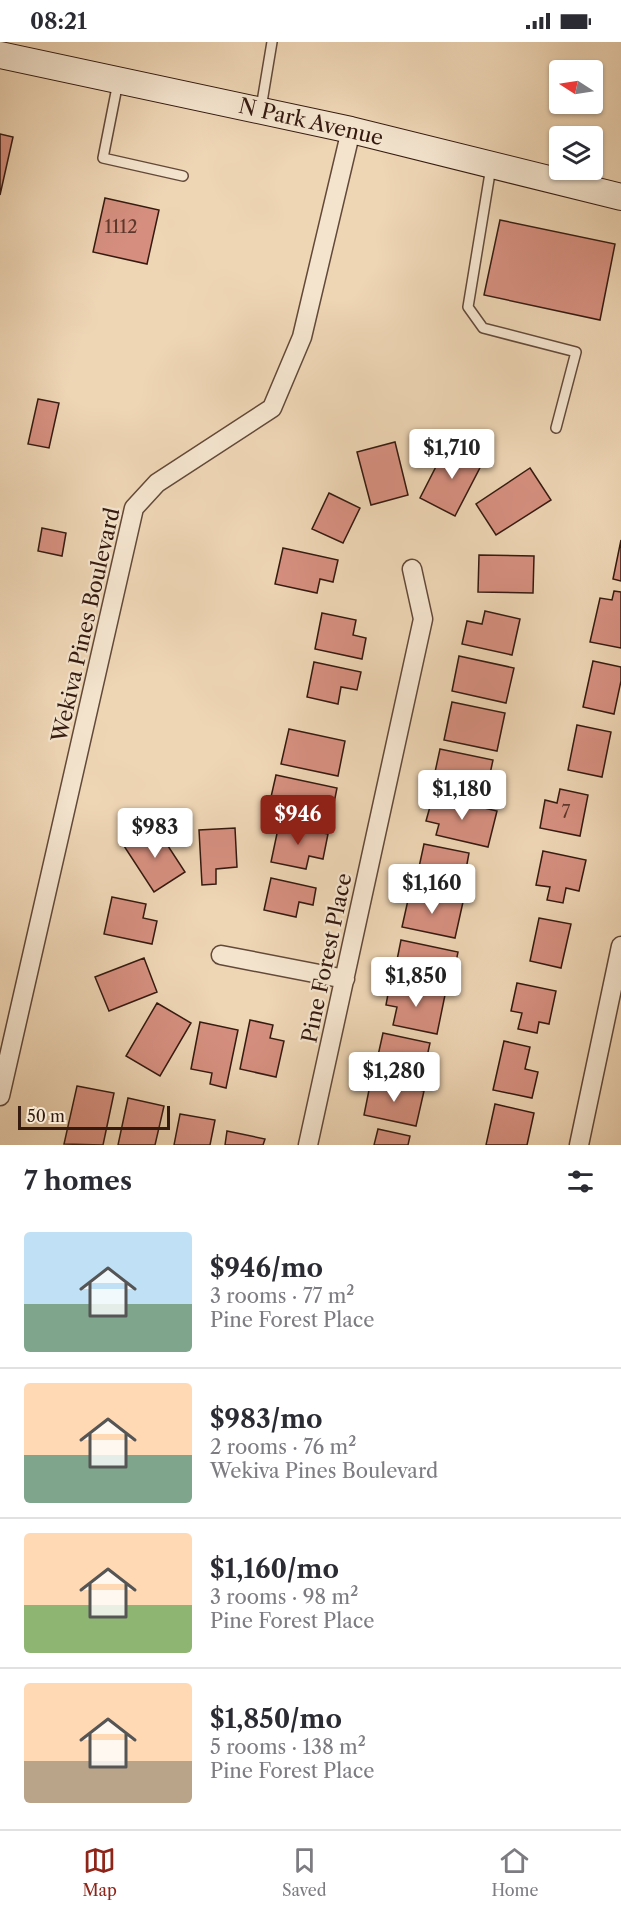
<!DOCTYPE html>
<html lang="en">
<head>
<meta charset="utf-8">
<style>
	body { margin:0; font-family:"Libre Caslon Text",serif; background:#f2f2f3; color:#2b2b33; height:100vh; display:flex; flex-direction:column; font-size:22px; white-space:nowrap }
	* { box-sizing:border-box; margin:0 }
	p { font-size:20px; color:#7c7c81 }
	.icon { flex:none; width:33px; height:33px; fill:none; stroke:currentColor; stroke-width:2; stroke-linecap:round; stroke-linejoin:round }
	.map { position:relative; height:1103px; overflow:hidden }
	.drawer { display:flex; flex-direction:column; background:#fff; flex:1 }
	.drawer>* { flex:none }
	.needle { width:39px; rotate:282deg }
	.controls { position:absolute; left:549px; top:18px; display:grid; gap:12px }
	.controls a { display:grid; place-items:center; width:54px; height:54px; border-radius:6px; background:#fff; box-shadow:0 2px 4px #0004; font-size:30px }
	.scale { position:absolute; left:18px; bottom:15px; width:152px; box-sizing:border-box; padding-left:6px; border:3px solid #351a10; border-top:0; font-size:16px; line-height:21px; white-space:nowrap; color:#351a10; -webkit-text-stroke:4px #f4e4ce; paint-order:stroke }
	.price { position:absolute; translate:-50% -51px; padding:0 14px; border-radius:6px; background:#fff; color:#222; font-size:20px; line-height:39px; filter:drop-shadow(0 2px 3px #0008) }
	.price::after { content:''; position:absolute; left:50%; top:36px; width:18px; height:14px; margin-left:-9px; background:inherit; clip-path:polygon(0 0,100% 0,50% 100%) }
	.price.active { background:#8f2418; color:#fff }
	ul { padding:0; list-style:none }
	li { display:flex; align-items:center; gap:18px; height:150px; padding:0 24px }
	li+li { border-top:2px solid #e1e1e2 }
	li span { display:grid; place-items:center; flex:none; width:168px; height:120px; border-radius:6px; color:#555 }
	li>.icon { margin-inline-start:auto }
	span .icon { width:72px; height:72px; fill:#fffc; stroke-width:1 }
	li b { font-size:26px }
	h2 { display:flex; justify-content:space-between; align-items:center; height:72px; padding:0 24px; font-size:26px }
	.status { display:flex; justify-content:space-between; align-items:center; height:42px; padding:0 30px; background:#fff; direction:ltr }
	.status svg { height:16px; fill:currentColor }
	.menu { display:flex; justify-content:space-around; align-items:center; height:84px; border-top:2px solid #e1e1e2; background:#fff; font-size:16px; color:#7c7c81 }
	.menu a { display:grid; justify-items:center; gap:3px }
	.menu .active { color:#8f2418 }
	.map>svg:first-child { display:block }
	.building { fill:#d68f7f; stroke:#351a10; stroke-width:1.5 }
	.lines { fill:none; stroke-linecap:round; stroke-linejoin:round }
	.lane-casing { stroke:#634939; stroke-width:12 }
	.street-casing { stroke:#634939; stroke-width:21 }
	.secondary-casing { stroke:#351a10; stroke-width:28 }
	.lane { stroke:#f4e4ce; stroke-width:9 }
	.street { stroke:#f4e4ce; stroke-width:18 }
	.secondary { stroke:#f4e4ce; stroke-width:26 }
	.labels { text-anchor:middle; stroke-width:4.5; stroke-linejoin:round; paint-order:stroke }
	.number-label { font-size:18px; fill:#5d372c }
	.street-label { font-size:21px; fill:#351a10; stroke:#f4e4ce }
</style>
</head>
<body>
<div class="status"><b>08:21</b><svg viewBox="0 0 49 12"><path d="M0 12V9h3v3zM5 12V6h3v6zM10 12V3h3v9zM15 12V0h3v12zM26 1h20v11H26zM47 4h2v5h-2z"/></svg></div>
<div class="map">
<svg width="621" height="1103" viewBox="0 0 621 1103">
	<rect width="100%" height="100%" fill="#eed5b4"/>
	<filter id="stains"><feTurbulence type="fractalNoise" baseFrequency=".00333" numOctaves="4"/><feColorMatrix values="0 0 0 0 .2 0 0 0 0 .09 0 0 0 0 .02 0 0 0 .5 -.17"/></filter>
	<radialGradient id="worn" r=".72"><stop offset=".6" stop-color="#630" stop-opacity="0"/><stop offset="1" stop-color="#630" stop-opacity=".3"/></radialGradient>
	<!-- building -->
	<path class="building" d="M 0,92 L 13,95 L 0,153 Z
		M 105,156 L 159,168 L 147,222 L 93,210 Z
		M 500,178 L 615,202 L 600,278 L 484,253 Z
		M 38,357 L 59,361 L 49,406 L 28,402 Z
		M 395,400 L 408,453 L 371,463 L 357,410 Z
		M 466,406 L 485,416 L 455,474 L 420,456 L 445,407 L 461,416 Z
		M 530,426 L 551,458 L 496,493 L 476,462 Z
		M 329,451 L 360,466 L 343,501 L 312,487 Z
		M 42,486 L 66,491 L 62,514 L 38,509 Z
		M 621,498 L 621,539 L 613,537 Z
		M 283,506 L 338,518 L 333,540 L 320,537 L 317,551 L 275,542 Z
		M 479,513 L 534,514 L 533,551 L 478,550 Z
		M 614,549 L 621,550 L 621,606 L 590,600 L 600,556 L 612,558 Z
		M 485,569 L 520,577 L 512,613 L 462,602 L 467,579 L 482,582 Z
		M 322,571 L 356,578 L 353,593 L 366,596 L 362,617 L 315,607 Z
		M 459,614 L 514,626 L 506,661 L 452,649 Z
		M 593,619 L 621,625 L 621,639 L 614,672 L 583,665 Z
		M 314,620 L 361,630 L 357,648 L 341,645 L 338,662 L 307,655 Z
		M 452,660 L 505,671 L 497,709 L 444,698 Z
		M 577,683 L 611,690 L 602,735 L 568,728 Z
		M 289,687 L 345,699 L 338,734 L 281,722 Z
		M 440,707 L 493,718 L 485,755 L 432,744 Z
		M 276,733 L 337,746 L 330,781 L 278,771 L 280,757 L 271,755 Z
		M 560,747 L 588,753 L 580,794 L 540,786 L 545,758 L 557,761 Z
		M 433,754 L 497,769 L 488,805 L 436,793 L 439,782 L 426,779 Z
		M 279,782 L 328,792 L 323,817 L 309,814 L 306,827 L 271,820 Z
		M 155,784 L 185,830 L 154,850 L 124,804 Z
		M 235,786 L 237,825 L 216,827 L 216,842 L 202,843 L 199,788 Z
		M 424,802 L 469,811 L 462,849 L 416,839 Z
		M 543,809 L 586,818 L 579,849 L 566,846 L 563,861 L 547,858 L 550,845 L 536,843 Z
		M 271,836 L 316,846 L 313,863 L 299,860 L 296,875 L 264,868 Z
		M 410,849 L 463,860 L 455,896 L 402,885 Z
		M 112,855 L 146,862 L 143,876 L 157,879 L 152,902 L 104,892 Z
		M 539,876 L 571,882 L 561,926 L 530,919 Z
		M 401,898 L 458,910 L 451,945 L 394,933 Z
		M 144,916 L 157,950 L 109,969 L 95,935 Z
		M 390,941 L 445,953 L 437,992 L 393,983 L 397,965 L 386,963 Z
		M 517,941 L 556,949 L 549,982 L 539,980 L 537,991 L 518,987 L 522,971 L 511,969 Z
		M 157,961 L 191,981 L 160,1034 L 126,1014 Z
		M 250,978 L 273,983 L 270,996 L 284,999 L 276,1035 L 240,1027 Z
		M 200,980 L 238,988 L 226,1046 L 210,1042 L 212,1031 L 191,1027 Z
		M 383,991 L 430,1001 L 422,1037 L 375,1027 Z
		M 504,999 L 530,1005 L 525,1027 L 538,1030 L 532,1056 L 493,1048 Z
		M 371,1038 L 424,1049 L 416,1084 L 364,1073 Z
		M 77,1044 L 114,1051 L 103,1103 L 64,1102 Z
		M 128,1056 L 164,1064 L 155,1103 L 118,1103 Z
		M 495,1062 L 534,1071 L 527,1103 L 486,1103 Z
		M 180,1072 L 215,1078 L 210,1103 L 174,1103 Z
		M 378,1087 L 410,1094 L 408,1103 L 374,1103 Z
		M 227,1089 L 265,1097 L 263,1103 L 225,1103 Z"/>
	<g class="lines">
		<!-- lane casing -->
		<g class="lane-casing">
			<path id="lane" d="M 118,40 L 103,116 L 183,134
				M 261,66 L 272,0
				M 491,125 L 468,265 L 483,286 L 576,310 L 556,386"/>
		</g>
		<!-- street casing -->
		<g class="street-casing">
			<path id="street" d="M 221,913 L 345,937
				M 0,1054 L 134,466 L 157,441 L 272,366 L 302,295 L 351,88
				M 308,1103 L 423,577 L 412,527
				M 579,1103 L 621,904"/>
		</g>
		<!-- secondary casing -->
		<g class="secondary-casing">
			<path id="secondary" d="M 0,13 L 351,88 L 621,155"/>
		</g>
		<!-- lane -->
		<use href="#lane" class="lane"/>
		<!-- street -->
		<use href="#street" class="street"/>
		<!-- secondary -->
		<use href="#secondary" class="secondary"/>
	</g>
	<g class="labels">
		<!-- number labels -->
		<g class="number-label">
			<text x="121" y="191">1112</text>
			<text x="566" y="776">7</text>
		</g>
		<!-- street labels -->
		<g class="street-label">
			<text transform="translate(311 80) rotate(13)" y="7">N Park Avenue</text>
			<text transform="translate(86 583) rotate(-77)" y="7">Wekiva Pines Boulevard</text>
			<text transform="translate(327 916) rotate(-78)" y="7">Pine Forest Place</text>
		</g>
	</g>
	<rect width="100%" height="100%" filter="url(#stains)"/>
	<rect width="100%" height="100%" fill="url(#worn)"/>
</svg>
<div class="controls">
<a><svg class="needle" viewBox="-14 -14 28 28"><path d="M0-13l5 13h-10z" fill="#e53935"/><path d="M0 13l5-13h-10z" fill="#7c7c81"/></svg></a>
<a><svg class="icon" aria-label="layers" viewBox="0 0 24 24"><path d="M12 4l9 5-9 5-9-5zM3 14l9 5 9-5"/></svg></a>
</div>
<div class="scale">50 m</div>
<b class="price" style="left:452px;top:438px">$1,710</b>
<b class="price" style="left:462px;top:779px">$1,180</b>
<b class="price active" style="left:298px;top:804px">$946</b>
<b class="price" style="left:155px;top:817px">$983</b>
<b class="price" style="left:432px;top:873px">$1,160</b>
<b class="price" style="left:416px;top:966px">$1,850</b>
<b class="price" style="left:394px;top:1061px">$1,280</b>
</div>
<section class="drawer">
<h2>7 homes<svg class="icon" aria-label="filters" viewBox="0 0 24 24"><path d="M4 7h16M4 17h16"/><circle cx="9" cy="7" r="2"/><circle cx="15" cy="17" r="2"/></svg></h2>
<ul>
<li><span style="background:linear-gradient(#bfe0f5 60%,#7fa58c 0)"><svg class="icon" aria-label="home" viewBox="0 0 24 24"><path d="M3 11l9-7 9 7M6 9v11h12V9"/></svg></span><div><b>$946/mo</b><p>3 rooms · 77 m²</p><p>Pine Forest Place</p></div></li>
<li><span style="background:linear-gradient(#ffd9b3 60%,#7fa58c 0)"><svg class="icon" aria-label="home" viewBox="0 0 24 24"><path d="M3 11l9-7 9 7M6 9v11h12V9"/></svg></span><div><b>$983/mo</b><p>2 rooms · 76 m²</p><p>Wekiva Pines Boulevard</p></div></li>
<li><span style="background:linear-gradient(#ffd9b3 60%,#8fb573 0)"><svg class="icon" aria-label="home" viewBox="0 0 24 24"><path d="M3 11l9-7 9 7M6 9v11h12V9"/></svg></span><div><b>$1,160/mo</b><p>3 rooms · 98 m²</p><p>Pine Forest Place</p></div></li>
<li><span style="background:linear-gradient(#ffd9b3 65%,#b9a48a 0)"><svg class="icon" aria-label="home" viewBox="0 0 24 24"><path d="M3 11l9-7 9 7M6 9v11h12V9"/></svg></span><div><b>$1,850/mo</b><p>5 rooms · 138 m²</p><p>Pine Forest Place</p></div></li>
</ul>
</section>
<nav class="menu">
<a class="active"><svg class="icon" aria-label="map" viewBox="0 0 24 24"><path d="M3 6l6-2 6 2 6-2v14l-6 2-6-2-6 2zM9 4v14M15 6v14"/></svg>Map</a>
<a><svg class="icon" aria-label="saved" viewBox="0 0 24 24"><path d="M7 4h10v16l-5-4-5 4z"/></svg>Saved</a>
<a><svg class="icon" aria-label="home" viewBox="0 0 24 24"><path d="M3 11l9-7 9 7M6 9v11h12V9"/></svg>Home</a>
</nav>
</body>
</html>
